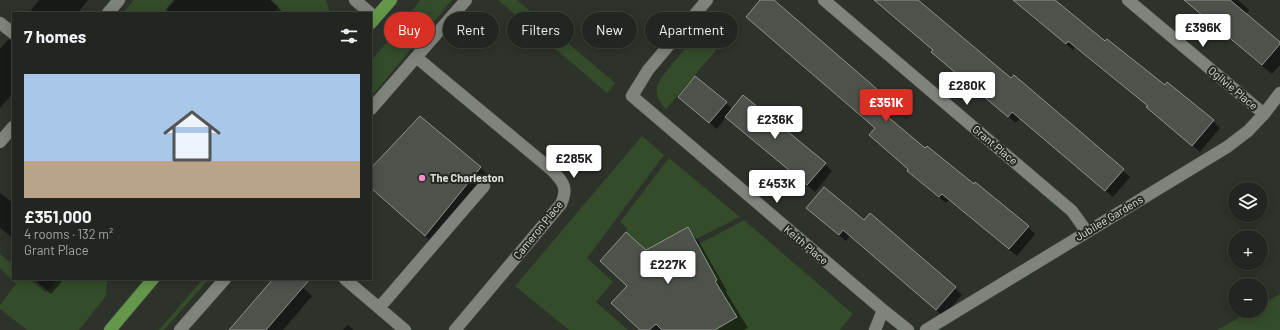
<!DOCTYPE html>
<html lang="en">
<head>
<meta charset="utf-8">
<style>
	body { margin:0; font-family:Barlow,sans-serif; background:#2e322d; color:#f1f3f6; height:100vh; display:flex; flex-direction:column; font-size:15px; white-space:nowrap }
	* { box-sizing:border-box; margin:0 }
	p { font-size:13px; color:#a2a5a5 }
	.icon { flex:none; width:22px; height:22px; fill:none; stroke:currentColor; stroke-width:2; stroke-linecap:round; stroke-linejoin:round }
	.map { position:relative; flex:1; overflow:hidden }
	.details { position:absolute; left:12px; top:12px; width:360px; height:268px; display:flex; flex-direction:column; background:#222620; border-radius:0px; box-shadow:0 2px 10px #0003,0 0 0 1px #3f433e }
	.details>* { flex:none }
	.hud { position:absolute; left:384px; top:12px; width:380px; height:36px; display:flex; gap:8px }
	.controls { position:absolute; left:1228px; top:182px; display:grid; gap:8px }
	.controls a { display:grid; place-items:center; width:40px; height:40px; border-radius:50%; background:#222620; box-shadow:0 2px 10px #0003,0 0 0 1px #3f433e; font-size:20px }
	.price { position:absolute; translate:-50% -34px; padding:0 9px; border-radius:4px; background:#fff; color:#222; font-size:13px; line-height:26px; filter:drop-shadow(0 1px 2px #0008) }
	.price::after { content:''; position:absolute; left:50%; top:24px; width:12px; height:9px; margin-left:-6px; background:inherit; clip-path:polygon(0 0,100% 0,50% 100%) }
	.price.active { background:#d93025; color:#fff }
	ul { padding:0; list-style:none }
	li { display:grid; align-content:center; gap:8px; height:212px; padding:0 12px }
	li+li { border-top:1px solid #3f433e }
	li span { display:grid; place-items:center; height:124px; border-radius:0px; color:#555 }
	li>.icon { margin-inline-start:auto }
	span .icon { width:72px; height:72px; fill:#fffc; stroke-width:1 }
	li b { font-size:17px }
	h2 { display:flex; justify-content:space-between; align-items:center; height:48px; padding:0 12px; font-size:17px }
	.pill { padding:0 14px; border-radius:18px; background:#222620; box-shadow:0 2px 10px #0003,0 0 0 1px #3f433e; font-size:14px; line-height:36px }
	.pill.active { background:#d93025; color:#fff }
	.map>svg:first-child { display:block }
	.green { fill:#344c2a }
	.shadow { fill:#0007 }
	.building { fill:#4d524b; stroke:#8e948c }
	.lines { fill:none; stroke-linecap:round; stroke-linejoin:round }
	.minor-casing { stroke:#494e48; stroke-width:13 }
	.major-casing { stroke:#494e48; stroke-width:13 }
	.minor { stroke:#7e847c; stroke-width:12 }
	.major { stroke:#64974a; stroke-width:12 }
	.poi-dot { fill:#f98fc8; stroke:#232821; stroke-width:1.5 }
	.labels { text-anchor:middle; stroke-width:4; stroke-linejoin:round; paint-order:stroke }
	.street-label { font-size:11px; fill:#dde1dc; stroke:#232821 }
	.poi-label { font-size:11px; font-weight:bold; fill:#dde1dc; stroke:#232821; text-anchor:start }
</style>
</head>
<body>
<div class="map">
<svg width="1280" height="330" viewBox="0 0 1280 330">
	<rect width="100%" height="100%" fill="#2d322b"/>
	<!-- green -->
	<path class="green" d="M 134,0 L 173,0 L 166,9 L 168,11 L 166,13 L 123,13 Z
		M 271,0 L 326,0 L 330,13 L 273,13 L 279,6 Z
		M 420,0 L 452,0 L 371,97 L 371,61 L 400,27 Z
		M 498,0 L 517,0 L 615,83 L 607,93 Z
		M 699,33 L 717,49 L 666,109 C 660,103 655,95 657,87 C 660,75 690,44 699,33 Z
		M 642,136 L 664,155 L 587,258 L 613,282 L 596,302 L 628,330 L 569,330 L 515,286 Z
		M 669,158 L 740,217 L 694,240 L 646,250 L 626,232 L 627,228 L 620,222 Z
		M 744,220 L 853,314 L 840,330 L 715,330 L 737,317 L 715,281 L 717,280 L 697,245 Z
		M 0,254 L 13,265 L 13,279 L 30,279 L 46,293 L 58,279 L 107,279 L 106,296 L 79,330 L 27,330 L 0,309 L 0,305 L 16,284 L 0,268 Z
		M 203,279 L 209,279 L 164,330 L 159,330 Z
		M 1280,294 L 1280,330 L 1217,330 L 1251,311 L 1261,311 L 1261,305 Z"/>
	<!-- shadow -->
	<path class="shadow" d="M 39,0 L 88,0 L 78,13 L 29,13 Z
		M 175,0 L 270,0 L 284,13 L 164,13 Z
		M 762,0 L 773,0 L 885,97 L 892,103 L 883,114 L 926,149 L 1028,227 L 1035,234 L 1017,256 L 949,200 L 946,203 L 915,178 L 908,171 L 909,169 L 870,135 L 876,128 Z
		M 874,0 L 917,0 L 1012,79 L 1014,76 L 1130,177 L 1113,197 L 1020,118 L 1016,123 L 940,59 L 934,50 Z
		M 1013,0 L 1053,0 L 1105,43 L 1213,121 L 1220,128 L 1200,152 L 1155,114 L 1148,106 L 1075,47 L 1073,50 Z
		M 1184,0 L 1238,0 L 1249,10 L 1246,14 L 1280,43 L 1280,65 L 1272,74 Z
		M 8,40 L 13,41 L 13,93 L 0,108 L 0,49 Z
		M 686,103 L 726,103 L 732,109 L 825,164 L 832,171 L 815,192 L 726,117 L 717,129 Z
		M 420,117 L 481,168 L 492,179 L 437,247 L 371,187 L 371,169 Z
		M 0,193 L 13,203 L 13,238 L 0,228 Z
		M 815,215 L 864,222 L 955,288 L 962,295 L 943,316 L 850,236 L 846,241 Z
		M 687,229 L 698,240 L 727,291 L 726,292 L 748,328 L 744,330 L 641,330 L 628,286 L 601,261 L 646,252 Z
		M 34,279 L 64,279 L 51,294 Z
		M 274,279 L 294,279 L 312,296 L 283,330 L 231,330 Z
		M 348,325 L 354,330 L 343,330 Z"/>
	<!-- building -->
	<path class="building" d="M 760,0 L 774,0 L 885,96 L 876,107 L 925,148 L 927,146 L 974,184 L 975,182 L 1029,226 L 1009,249 L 942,194 L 939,197 L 907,171 L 908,169 L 869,135 L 875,128 L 746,17 Z
		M 874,0 L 918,0 L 1011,78 L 1014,75 L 1124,169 L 1105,191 L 1012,112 L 1008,117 L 931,52 L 933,50 Z
		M 1013,0 L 1055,0 L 1105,41 L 1107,39 L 1165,85 L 1167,82 L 1214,120 L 1192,146 L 1146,107 L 1148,106 L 1068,41 L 1066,44 Z
		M 1184,0 L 1230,0 L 1280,42 L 1280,44 L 1262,65 Z
		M 695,76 L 727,102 L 709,123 L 678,97 Z
		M 743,95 L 826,163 L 807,185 L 725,117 Z
		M 420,116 L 481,167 L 425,236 L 371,188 L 371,168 Z
		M 824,187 L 864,220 L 870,213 L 956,287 L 936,310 L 843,230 L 839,235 L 806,208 Z
		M 688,227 L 717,280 L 715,281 L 737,317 L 715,330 L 662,330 L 656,324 L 649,330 L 640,330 L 611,303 L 627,286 L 600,261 L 626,232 L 646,250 Z
		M 273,279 L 310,279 L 266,330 L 229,330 Z"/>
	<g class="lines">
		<!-- minor casing -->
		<g class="minor-casing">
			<path id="minor" d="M 355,0 L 370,13
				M 707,0 L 648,70 L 632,96 L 883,310 L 908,330
				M 824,0 L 1072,211 L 1087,232
				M 1128,0 L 1264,114
				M 108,13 L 119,0
				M 0,23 L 13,33
				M 416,57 L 553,171 C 564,183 568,188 561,204 L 455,330
				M 371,109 L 466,0
				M 0,142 L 13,127
				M 345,279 L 405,330
				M 379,308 L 484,186
				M 180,330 L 225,279
				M 875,330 L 883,310
				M 926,330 L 1227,147 L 1248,131 L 1264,114 L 1280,93"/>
		</g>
		<!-- major casing -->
		<g class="major-casing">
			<path id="major" d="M 371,23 L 391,0
				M 110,330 L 153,279"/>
		</g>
		<!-- minor -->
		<use href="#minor" class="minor"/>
		<!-- major -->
		<use href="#major" class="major"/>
	</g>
	<!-- markers -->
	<circle class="poi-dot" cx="422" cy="178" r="4"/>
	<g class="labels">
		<!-- street labels -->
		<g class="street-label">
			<text transform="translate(1233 88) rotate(40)" y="4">Ogilvie Place</text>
			<text transform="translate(995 145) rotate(40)" y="4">Grant Place</text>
			<text transform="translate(1109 218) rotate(-31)" y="4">Jubilee Gardens</text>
			<text transform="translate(538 230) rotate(-51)" y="4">Cameron Place</text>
			<text transform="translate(806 245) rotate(40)" y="4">Keith Place</text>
		</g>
		<!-- poi labels -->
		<g class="poi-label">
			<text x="430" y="182">The Charleston</text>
		</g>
	</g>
</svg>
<div class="controls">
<a><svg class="icon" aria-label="layers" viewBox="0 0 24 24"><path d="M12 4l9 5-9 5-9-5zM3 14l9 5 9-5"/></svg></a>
<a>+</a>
<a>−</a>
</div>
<b class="price" style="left:1203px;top:48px">£396K</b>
<b class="price" style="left:967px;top:106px">£280K</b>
<b class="price active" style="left:886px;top:123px">£351K</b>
<b class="price" style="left:775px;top:140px">£236K</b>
<b class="price" style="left:574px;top:179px">£285K</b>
<b class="price" style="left:777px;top:204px">£453K</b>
<b class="price" style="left:668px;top:285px">£227K</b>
<div class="hud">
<a class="pill active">Buy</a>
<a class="pill">Rent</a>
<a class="pill">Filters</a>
<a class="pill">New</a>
<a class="pill">Apartment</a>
</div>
<section class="details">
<h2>7 homes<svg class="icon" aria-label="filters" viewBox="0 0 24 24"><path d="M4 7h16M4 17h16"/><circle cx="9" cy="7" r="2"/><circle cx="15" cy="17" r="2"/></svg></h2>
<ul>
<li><span style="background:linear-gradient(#a9c7e8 70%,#b9a48a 0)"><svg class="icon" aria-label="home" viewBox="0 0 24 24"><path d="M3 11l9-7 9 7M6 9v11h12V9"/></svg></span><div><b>£351,000</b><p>4 rooms · 132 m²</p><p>Grant Place</p></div></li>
</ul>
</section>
</div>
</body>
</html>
